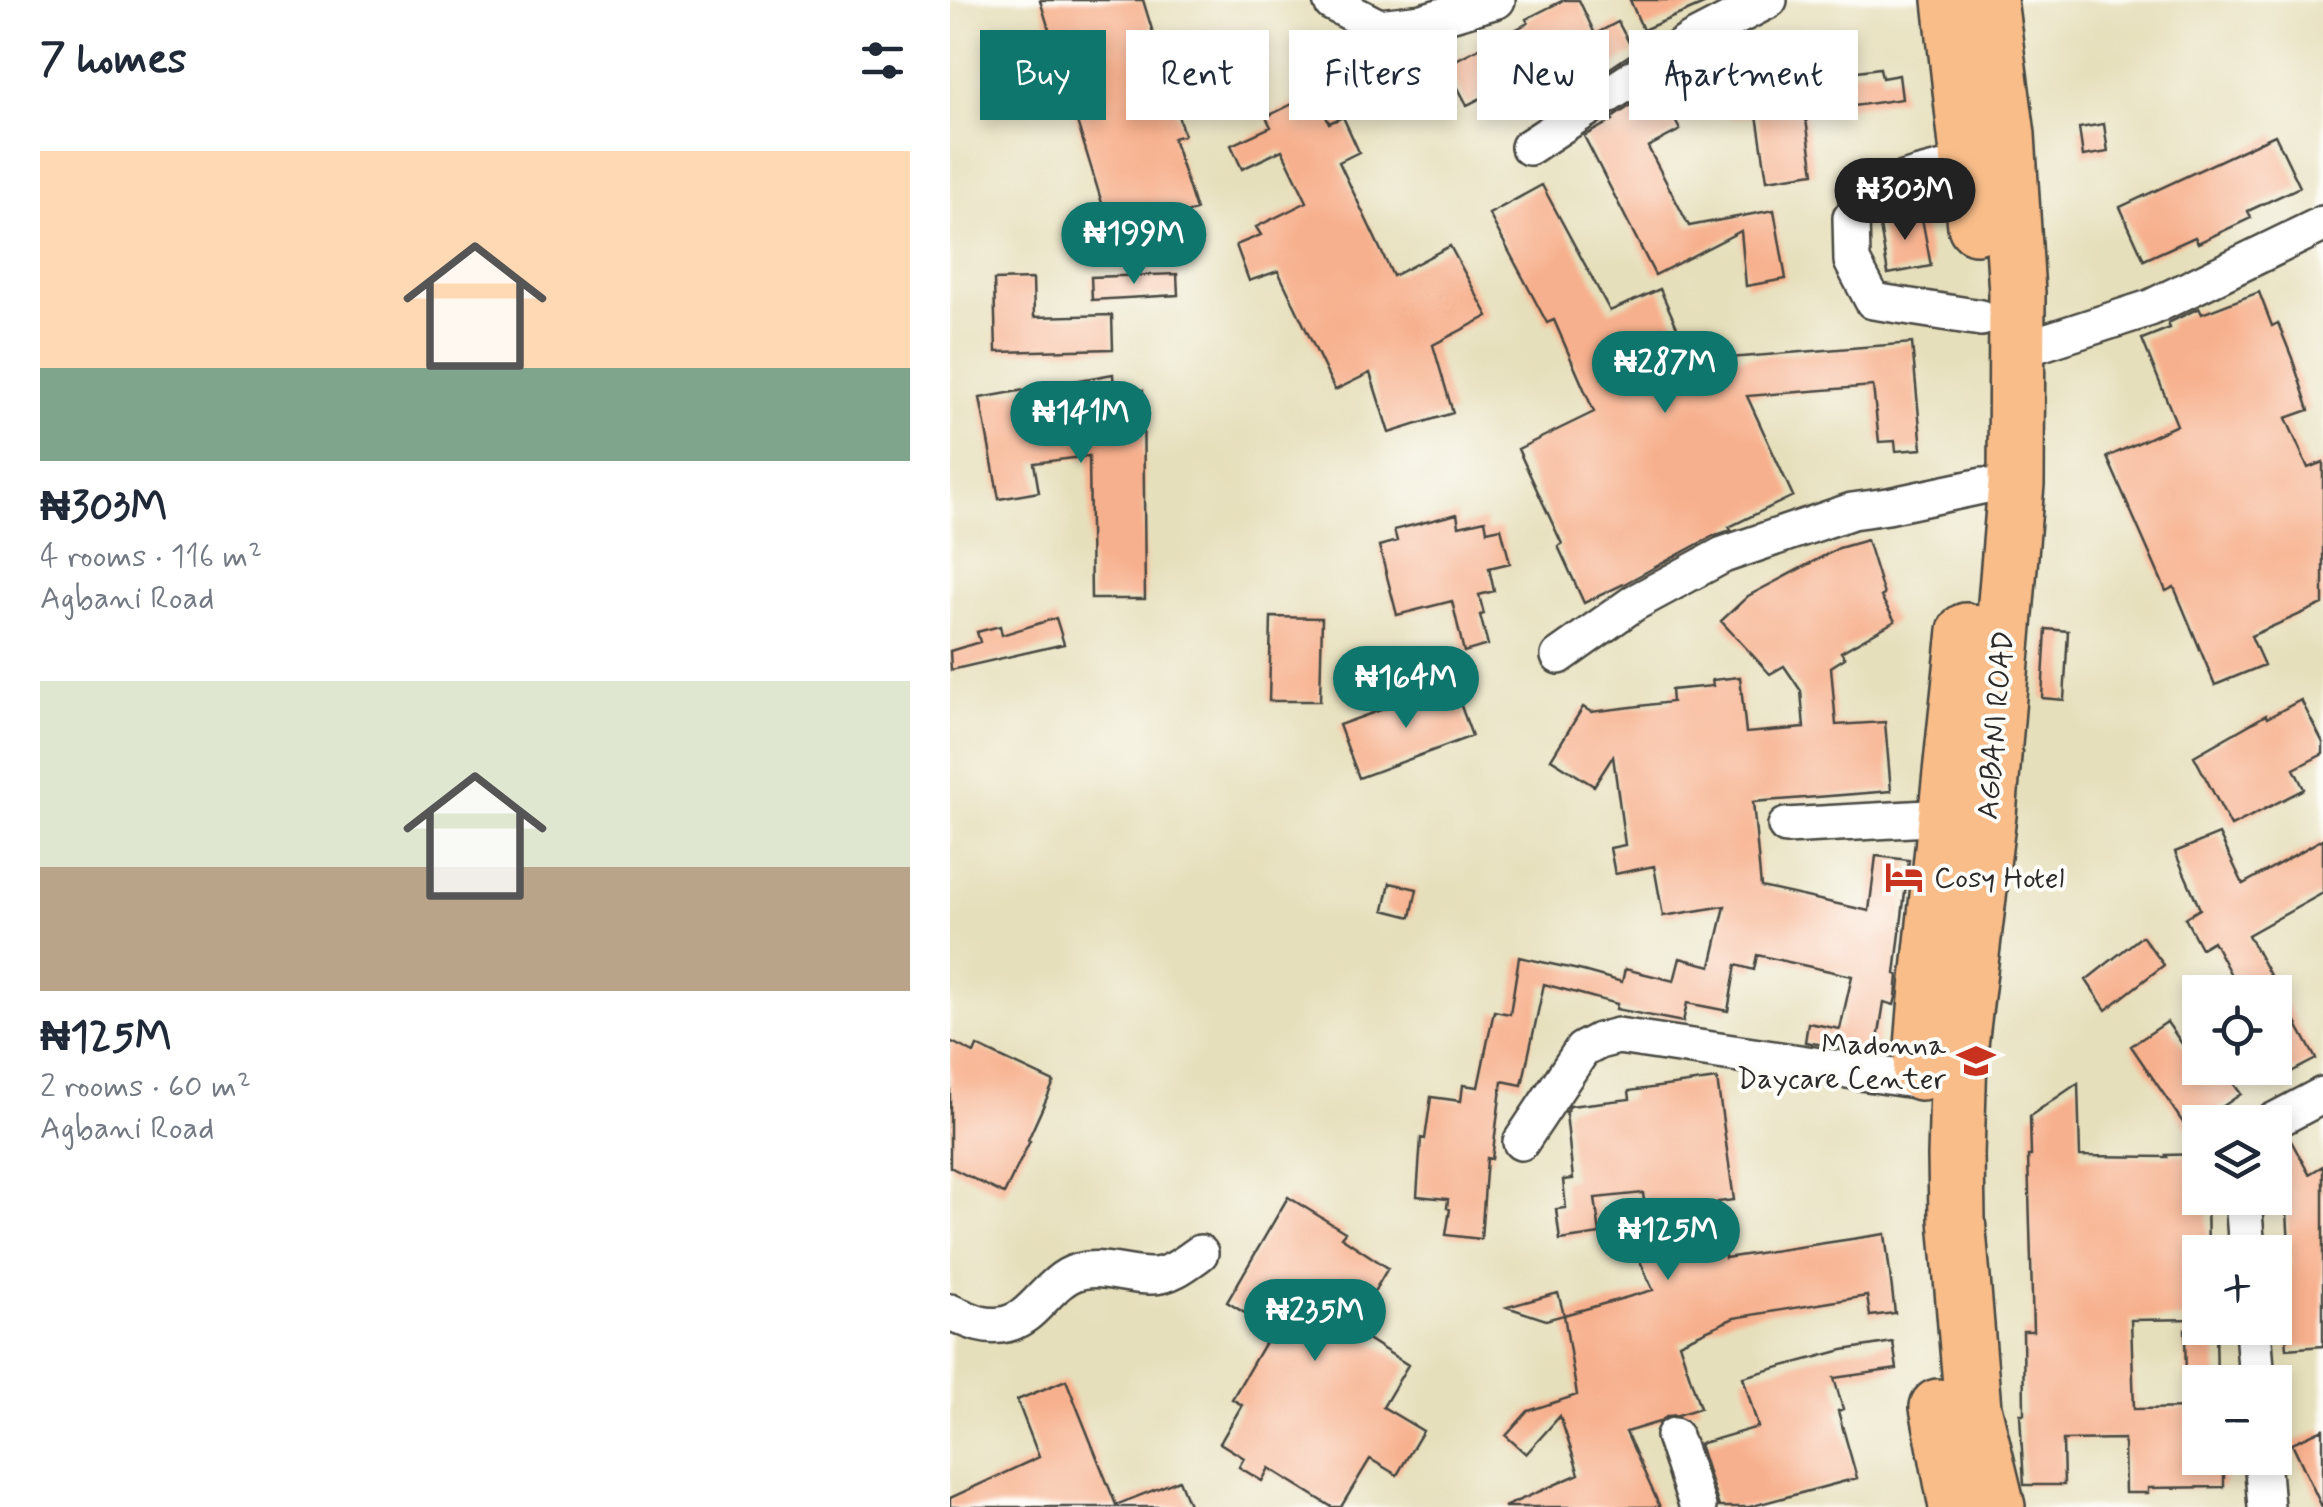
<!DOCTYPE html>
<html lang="en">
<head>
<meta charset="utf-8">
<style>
	body { margin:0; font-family:Mynerve,sans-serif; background:#f2f2f3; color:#1f2937; height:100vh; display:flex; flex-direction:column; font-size:38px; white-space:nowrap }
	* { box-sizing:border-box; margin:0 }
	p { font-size:32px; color:#747a83 }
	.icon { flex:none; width:55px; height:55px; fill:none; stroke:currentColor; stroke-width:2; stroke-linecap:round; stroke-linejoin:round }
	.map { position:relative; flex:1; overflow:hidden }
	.side { display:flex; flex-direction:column; background:#fff; width:950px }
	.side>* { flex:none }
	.guide { position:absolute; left:30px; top:30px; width:950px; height:90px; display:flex; gap:20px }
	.buttons { position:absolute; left:1232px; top:975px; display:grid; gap:20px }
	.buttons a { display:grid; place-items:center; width:110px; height:110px; border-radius:0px; background:#fff; box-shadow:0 5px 15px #0003; font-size:50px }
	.price { position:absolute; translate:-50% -85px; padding:0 22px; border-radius:35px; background:#0f766e; color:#fff; font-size:32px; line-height:65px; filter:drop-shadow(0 2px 5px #0008) }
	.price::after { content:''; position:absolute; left:50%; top:60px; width:30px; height:22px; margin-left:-15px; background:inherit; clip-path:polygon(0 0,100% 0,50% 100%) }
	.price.on { background:#222; color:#fff }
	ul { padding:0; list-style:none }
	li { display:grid; align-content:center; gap:20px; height:530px; padding:0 40px }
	li span { display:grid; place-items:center; height:310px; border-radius:0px; color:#555 }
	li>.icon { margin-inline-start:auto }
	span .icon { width:180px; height:180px; fill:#fffc; stroke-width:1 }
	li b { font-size:42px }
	h2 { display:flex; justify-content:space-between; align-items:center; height:120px; padding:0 40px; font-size:42px }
	.tag { padding:0 35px; border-radius:0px; background:#fff; box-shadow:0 5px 15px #0003; font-size:35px; line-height:90px }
	.tag.on { background:#0f766e; color:#fff }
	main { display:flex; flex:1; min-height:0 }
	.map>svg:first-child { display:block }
	.building { fill:#f7b08d }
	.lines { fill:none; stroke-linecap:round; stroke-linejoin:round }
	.street-casing { stroke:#474641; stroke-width:40 }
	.primary-casing { stroke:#474641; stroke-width:60 }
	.street { stroke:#fff; stroke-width:35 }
	.primary { stroke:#f9bd89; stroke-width:55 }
	.labels { text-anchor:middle; stroke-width:8; stroke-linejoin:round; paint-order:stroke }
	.street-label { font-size:30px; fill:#2b2b2b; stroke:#fdfcf7 }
	.poi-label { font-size:30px; fill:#2b2b2b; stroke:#fdfcf7; text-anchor:start }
</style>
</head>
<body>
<main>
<section class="side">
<h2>7 homes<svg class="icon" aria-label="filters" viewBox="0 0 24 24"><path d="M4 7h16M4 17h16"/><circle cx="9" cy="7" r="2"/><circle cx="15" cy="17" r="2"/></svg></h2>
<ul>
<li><span style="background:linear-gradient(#ffd9b3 70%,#7fa58c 0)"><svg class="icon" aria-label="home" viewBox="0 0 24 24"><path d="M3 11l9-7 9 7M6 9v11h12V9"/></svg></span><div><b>₦303M</b><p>4 rooms · 116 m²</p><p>Agbani Road</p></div></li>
<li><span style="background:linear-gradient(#dfe7d0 60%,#b9a48a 0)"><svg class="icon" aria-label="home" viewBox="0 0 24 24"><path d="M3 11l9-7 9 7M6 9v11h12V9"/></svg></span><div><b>₦125M</b><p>2 rooms · 60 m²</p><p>Agbani Road</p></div></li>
</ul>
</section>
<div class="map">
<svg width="1373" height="1507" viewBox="0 0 1373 1507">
	<rect width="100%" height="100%" fill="#fdfcf7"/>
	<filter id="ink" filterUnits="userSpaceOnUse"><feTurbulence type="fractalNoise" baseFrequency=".01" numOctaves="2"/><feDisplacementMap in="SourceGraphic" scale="20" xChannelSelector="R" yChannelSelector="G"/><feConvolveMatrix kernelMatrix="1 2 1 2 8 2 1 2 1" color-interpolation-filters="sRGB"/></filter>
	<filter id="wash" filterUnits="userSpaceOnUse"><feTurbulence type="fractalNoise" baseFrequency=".0048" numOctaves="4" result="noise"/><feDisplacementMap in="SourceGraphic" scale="40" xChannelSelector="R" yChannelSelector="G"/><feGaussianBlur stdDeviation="2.25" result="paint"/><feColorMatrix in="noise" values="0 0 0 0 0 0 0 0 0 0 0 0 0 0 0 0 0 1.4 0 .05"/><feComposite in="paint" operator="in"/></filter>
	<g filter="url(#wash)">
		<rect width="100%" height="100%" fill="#e6dfbb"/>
		<g id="blocks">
			<!-- building -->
			<path class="building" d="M 90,0 L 193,0 L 234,135 L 223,138 L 246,210 L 162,236 Z
				M 614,0 L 629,0 L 645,34 L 668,22 L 684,52 L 641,81 L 639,78 L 614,92 L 598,64 L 517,105 L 496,65 L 578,23 L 576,19 Z
				M 680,0 L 763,0 L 693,30 Z
				M 930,68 L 932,78 L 949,75 L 952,99 L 855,113 L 864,173 L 817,180 L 807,115 L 780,118 L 778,89 Z
				M 704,90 L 707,97 L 712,95 L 730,130 L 698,147 L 739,226 L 824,210 L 836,279 L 796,286 L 791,231 L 705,275 L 634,136 L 663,120 L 662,118 Z
				M 365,93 L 379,123 L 393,117 L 409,152 L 389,162 L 443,276 L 500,246 L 538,316 L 483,345 L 503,413 L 439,433 L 420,373 L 385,390 L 328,271 L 299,281 L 286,245 L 311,235 L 306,227 L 357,202 L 332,150 L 292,169 L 281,145 L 321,127 L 316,117 Z
				M 1154,124 L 1158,152 L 1133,156 L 1129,128 Z
				M 1325,135 L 1350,187 L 1298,211 L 1301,218 L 1248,243 L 1245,237 L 1194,260 L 1170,207 Z
				M 592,185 L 660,311 L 710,289 L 742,361 L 962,343 L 972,449 L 946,451 L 945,441 L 929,442 L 923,386 L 797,396 L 843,496 L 779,527 L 781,530 L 763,536 L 674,584 L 634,603 L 608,546 L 612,544 L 568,449 L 644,412 L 604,320 L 597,323 L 539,214 Z
				M 971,213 L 981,266 L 938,274 L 929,220 Z
				M 227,274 L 228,295 L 142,300 L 141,277 Z
				M 83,279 L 84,317 L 162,315 L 163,349 L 46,352 L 44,280 Z
				M 1309,292 L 1322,326 L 1328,323 L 1342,358 L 1359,410 L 1336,418 L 1358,468 L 1373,462 L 1373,604 L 1301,636 L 1314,665 L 1265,685 L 1224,587 L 1216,591 L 1157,457 L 1227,425 L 1192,339 L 1220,328 L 1218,323 L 1249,308 L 1252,314 Z
				M 163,374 L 164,390 L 193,390 L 195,599 L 141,599 L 139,456 L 84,463 L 89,492 L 49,499 L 30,398 Z
				M 507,514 L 509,526 L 535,520 L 537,531 L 551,528 L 560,563 L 539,568 L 544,591 L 529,595 L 534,614 L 530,615 L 538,645 L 514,652 L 502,601 L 447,615 L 429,546 L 447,541 L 444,530 Z
				M 917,540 L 934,595 L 931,597 L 945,621 L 891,652 L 895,658 L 881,667 L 886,725 L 935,722 L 941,791 L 803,802 L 811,887 L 919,911 L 926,856 L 959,860 L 945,974 L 948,975 L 946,997 L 944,1005 L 934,1002 L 926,1053 L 855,1042 L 858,1023 L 890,1029 L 902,976 L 807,955 L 804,970 L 786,965 L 778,1011 L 737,1003 L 733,1022 L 666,1009 L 667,1004 L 594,984 L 572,1085 L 552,1081 L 542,1159 L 537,1158 L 531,1239 L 496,1235 L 500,1209 L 497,1208 L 498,1199 L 467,1196 L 471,1138 L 475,1139 L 481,1097 L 511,1101 L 513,1085 L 528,1087 L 544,1011 L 560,1014 L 569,957 L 633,971 L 672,982 L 675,969 L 724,981 L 730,958 L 761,966 L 775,906 L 713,916 L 704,866 L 665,874 L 660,848 L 675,845 L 663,756 L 644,786 L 601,759 L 633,707 L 641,712 L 722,702 L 721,690 L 763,686 L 762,680 L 790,677 L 796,733 L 854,728 L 851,691 L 834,666 L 820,674 L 771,621 L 798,596 L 889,548 Z
				M 321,617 L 372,618 L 370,701 L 319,701 Z
				M 106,618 L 114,644 L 1,670 L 0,651 L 30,642 L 27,632 L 50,626 L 52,635 Z
				M 1096,629 L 1118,631 L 1114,700 L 1092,698 Z
				M 503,684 L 522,736 L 409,778 L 389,725 Z
				M 1351,700 L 1373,743 L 1373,754 L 1344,769 L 1354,789 L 1281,826 L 1244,756 L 1316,715 L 1317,718 Z
				M 1269,834 L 1293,884 L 1373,839 L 1373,893 L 1298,935 L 1366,1059 L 1335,1075 L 1325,1056 L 1325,992 L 1290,992 L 1263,941 L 1251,948 L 1235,918 L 1250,909 L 1225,852 Z
				M 440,883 L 467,889 L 461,917 L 434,910 Z
				M 1192,936 L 1214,965 L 1156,1010 L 1136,980 Z
				M 1217,1022 L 1259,1083 L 1275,1072 L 1291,1094 L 1238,1130 L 1181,1046 Z
				M 0,1041 L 24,1053 L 27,1046 L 104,1082 L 78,1140 L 80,1141 L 54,1194 L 0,1167 Z
				M 767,1079 L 784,1200 L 768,1202 L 775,1258 L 935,1234 L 945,1313 L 920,1316 L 917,1296 L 784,1318 L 729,1343 L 750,1408 L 728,1415 L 718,1416 L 709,1422 L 676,1432 L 710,1507 L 554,1507 L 629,1474 L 610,1416 L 576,1454 L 556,1436 L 578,1411 L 627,1395 L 614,1315 L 703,1290 L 686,1252 L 700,1246 L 693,1193 L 645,1198 L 650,1234 L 610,1240 L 606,1209 L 616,1208 L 613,1180 L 623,1179 L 616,1113 L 620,1106 L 680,1099 L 679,1091 Z
				M 1128,1083 L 1130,1156 L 1217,1157 L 1216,1155 L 1250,1154 L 1250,1198 L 1257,1198 L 1258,1252 L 1250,1252 L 1250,1319 L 1181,1320 L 1184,1409 L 1250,1408 L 1250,1458 L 1274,1458 L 1274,1487 L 1198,1488 L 1198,1493 L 1175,1493 L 1174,1439 L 1113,1440 L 1114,1485 L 1074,1485 L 1070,1414 L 1074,1414 L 1073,1331 L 1083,1331 L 1078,1156 L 1081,1156 L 1080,1116 Z
				M 1339,1137 L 1359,1174 L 1373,1166 L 1373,1346 L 1337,1349 L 1331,1268 L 1340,1267 L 1337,1211 L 1325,1189 L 1325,1142 Z
				M 338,1197 L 395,1232 L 391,1237 L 438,1268 L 402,1329 L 458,1365 L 433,1407 L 473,1431 L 447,1475 L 420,1459 L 391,1507 L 382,1507 L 319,1468 L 312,1481 L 289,1467 L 294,1458 L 270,1443 L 292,1405 L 282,1399 L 322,1330 L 277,1302 Z
				M 608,1293 L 614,1315 L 596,1320 L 557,1307 Z
				M 1266,1328 L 1267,1382 L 1236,1382 L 1235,1329 Z
				M 943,1342 L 947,1369 L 884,1378 L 893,1409 L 888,1411 L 907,1478 L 799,1507 L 769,1507 L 749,1444 L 808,1427 L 793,1377 L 893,1350 Z
				M 116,1380 L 166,1505 L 229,1480 L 240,1507 L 0,1507 L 0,1498 L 89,1457 L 67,1400 Z
				M 1373,1429 L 1373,1507 L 1372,1507 L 1342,1443 Z"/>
		</g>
	</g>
	<g filter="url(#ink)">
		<use href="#blocks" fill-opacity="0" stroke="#474641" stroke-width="2.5"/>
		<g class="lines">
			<!-- street casing -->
			<g class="street-casing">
				<path id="street" d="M 381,0 L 382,3 L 429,27 L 472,22 L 547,0
					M 579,147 L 740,41 L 819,0
					M 1021,162 L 966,176 L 932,187 L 901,218 L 902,261 L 923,301 L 1031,318
					M 1067,351 L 1200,308 L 1373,224
					M 609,656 L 684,603 L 773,555 L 902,511 L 938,506 L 1032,486
					M 836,826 L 996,817
					M 1322,1122 L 1373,1095
					M 571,1142 L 632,1050 L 649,1041 L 668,1036 L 971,1081
					M 1293,1198 L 1297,1252
					M 0,1312 C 17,1319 32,1328 51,1325 C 82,1321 93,1290 118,1276 C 146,1261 174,1277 202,1276 C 220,1276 236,1263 250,1253
					M 1303,1328 L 1307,1382
					M 724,1436 L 748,1507
					M 1312,1458 L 1316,1507"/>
			</g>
			<!-- primary casing -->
			<g class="primary-casing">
				<path id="primary" d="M 1001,0 L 1026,226
					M 1039,0 L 1057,135 L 1067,293 L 1066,484 L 1038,815 L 1009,1053 L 1006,1156 L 1007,1219 L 1023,1408 L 1047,1507
					M 971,1072 L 976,1009 L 1016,631
					M 988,1407 L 1007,1507"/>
			</g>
			<!-- street -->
			<use href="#street" class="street"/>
			<!-- primary -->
			<use href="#primary" class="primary"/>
		</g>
	</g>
	<!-- icons -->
	<defs>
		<g id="hotel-bare" transform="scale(3)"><path d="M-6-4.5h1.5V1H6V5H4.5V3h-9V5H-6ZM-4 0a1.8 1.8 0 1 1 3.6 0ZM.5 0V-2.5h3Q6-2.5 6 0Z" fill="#c8321e" stroke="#fdfcf7" stroke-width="2.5" paint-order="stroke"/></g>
		<g id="school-bare" transform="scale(3)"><path d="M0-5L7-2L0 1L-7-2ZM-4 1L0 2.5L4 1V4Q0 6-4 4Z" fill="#c8321e" stroke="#fdfcf7" stroke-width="2.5" paint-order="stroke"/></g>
	</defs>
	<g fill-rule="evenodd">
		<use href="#hotel-bare" x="954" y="877"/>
		<use href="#school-bare" x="1026" y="1061"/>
	</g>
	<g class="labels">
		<!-- street labels -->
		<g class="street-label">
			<text transform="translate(1045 725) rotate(-85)" y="10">AGBANI ROAD</text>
		</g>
		<!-- poi labels -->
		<g class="poi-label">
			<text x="984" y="887">Cosy Hotel</text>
			<text x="996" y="1054" text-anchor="end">Madonna<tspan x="996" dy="34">Daycare Center</tspan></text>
		</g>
	</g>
</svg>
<div class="buttons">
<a><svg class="icon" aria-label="locate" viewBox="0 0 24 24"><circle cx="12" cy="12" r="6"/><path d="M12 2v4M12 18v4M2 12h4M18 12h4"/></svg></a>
<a><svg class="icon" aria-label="layers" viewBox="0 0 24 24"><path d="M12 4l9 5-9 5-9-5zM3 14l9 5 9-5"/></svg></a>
<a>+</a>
<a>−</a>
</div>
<b class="price on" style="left:955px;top:243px">₦303M</b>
<b class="price" style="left:184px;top:287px">₦199M</b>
<b class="price" style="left:715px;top:416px">₦287M</b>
<b class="price" style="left:131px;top:466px">₦141M</b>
<b class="price" style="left:456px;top:731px">₦164M</b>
<b class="price" style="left:718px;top:1283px">₦125M</b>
<b class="price" style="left:365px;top:1364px">₦235M</b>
<div class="guide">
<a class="tag on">Buy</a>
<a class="tag">Rent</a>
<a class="tag">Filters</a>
<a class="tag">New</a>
<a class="tag">Apartment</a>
</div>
</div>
</main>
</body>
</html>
